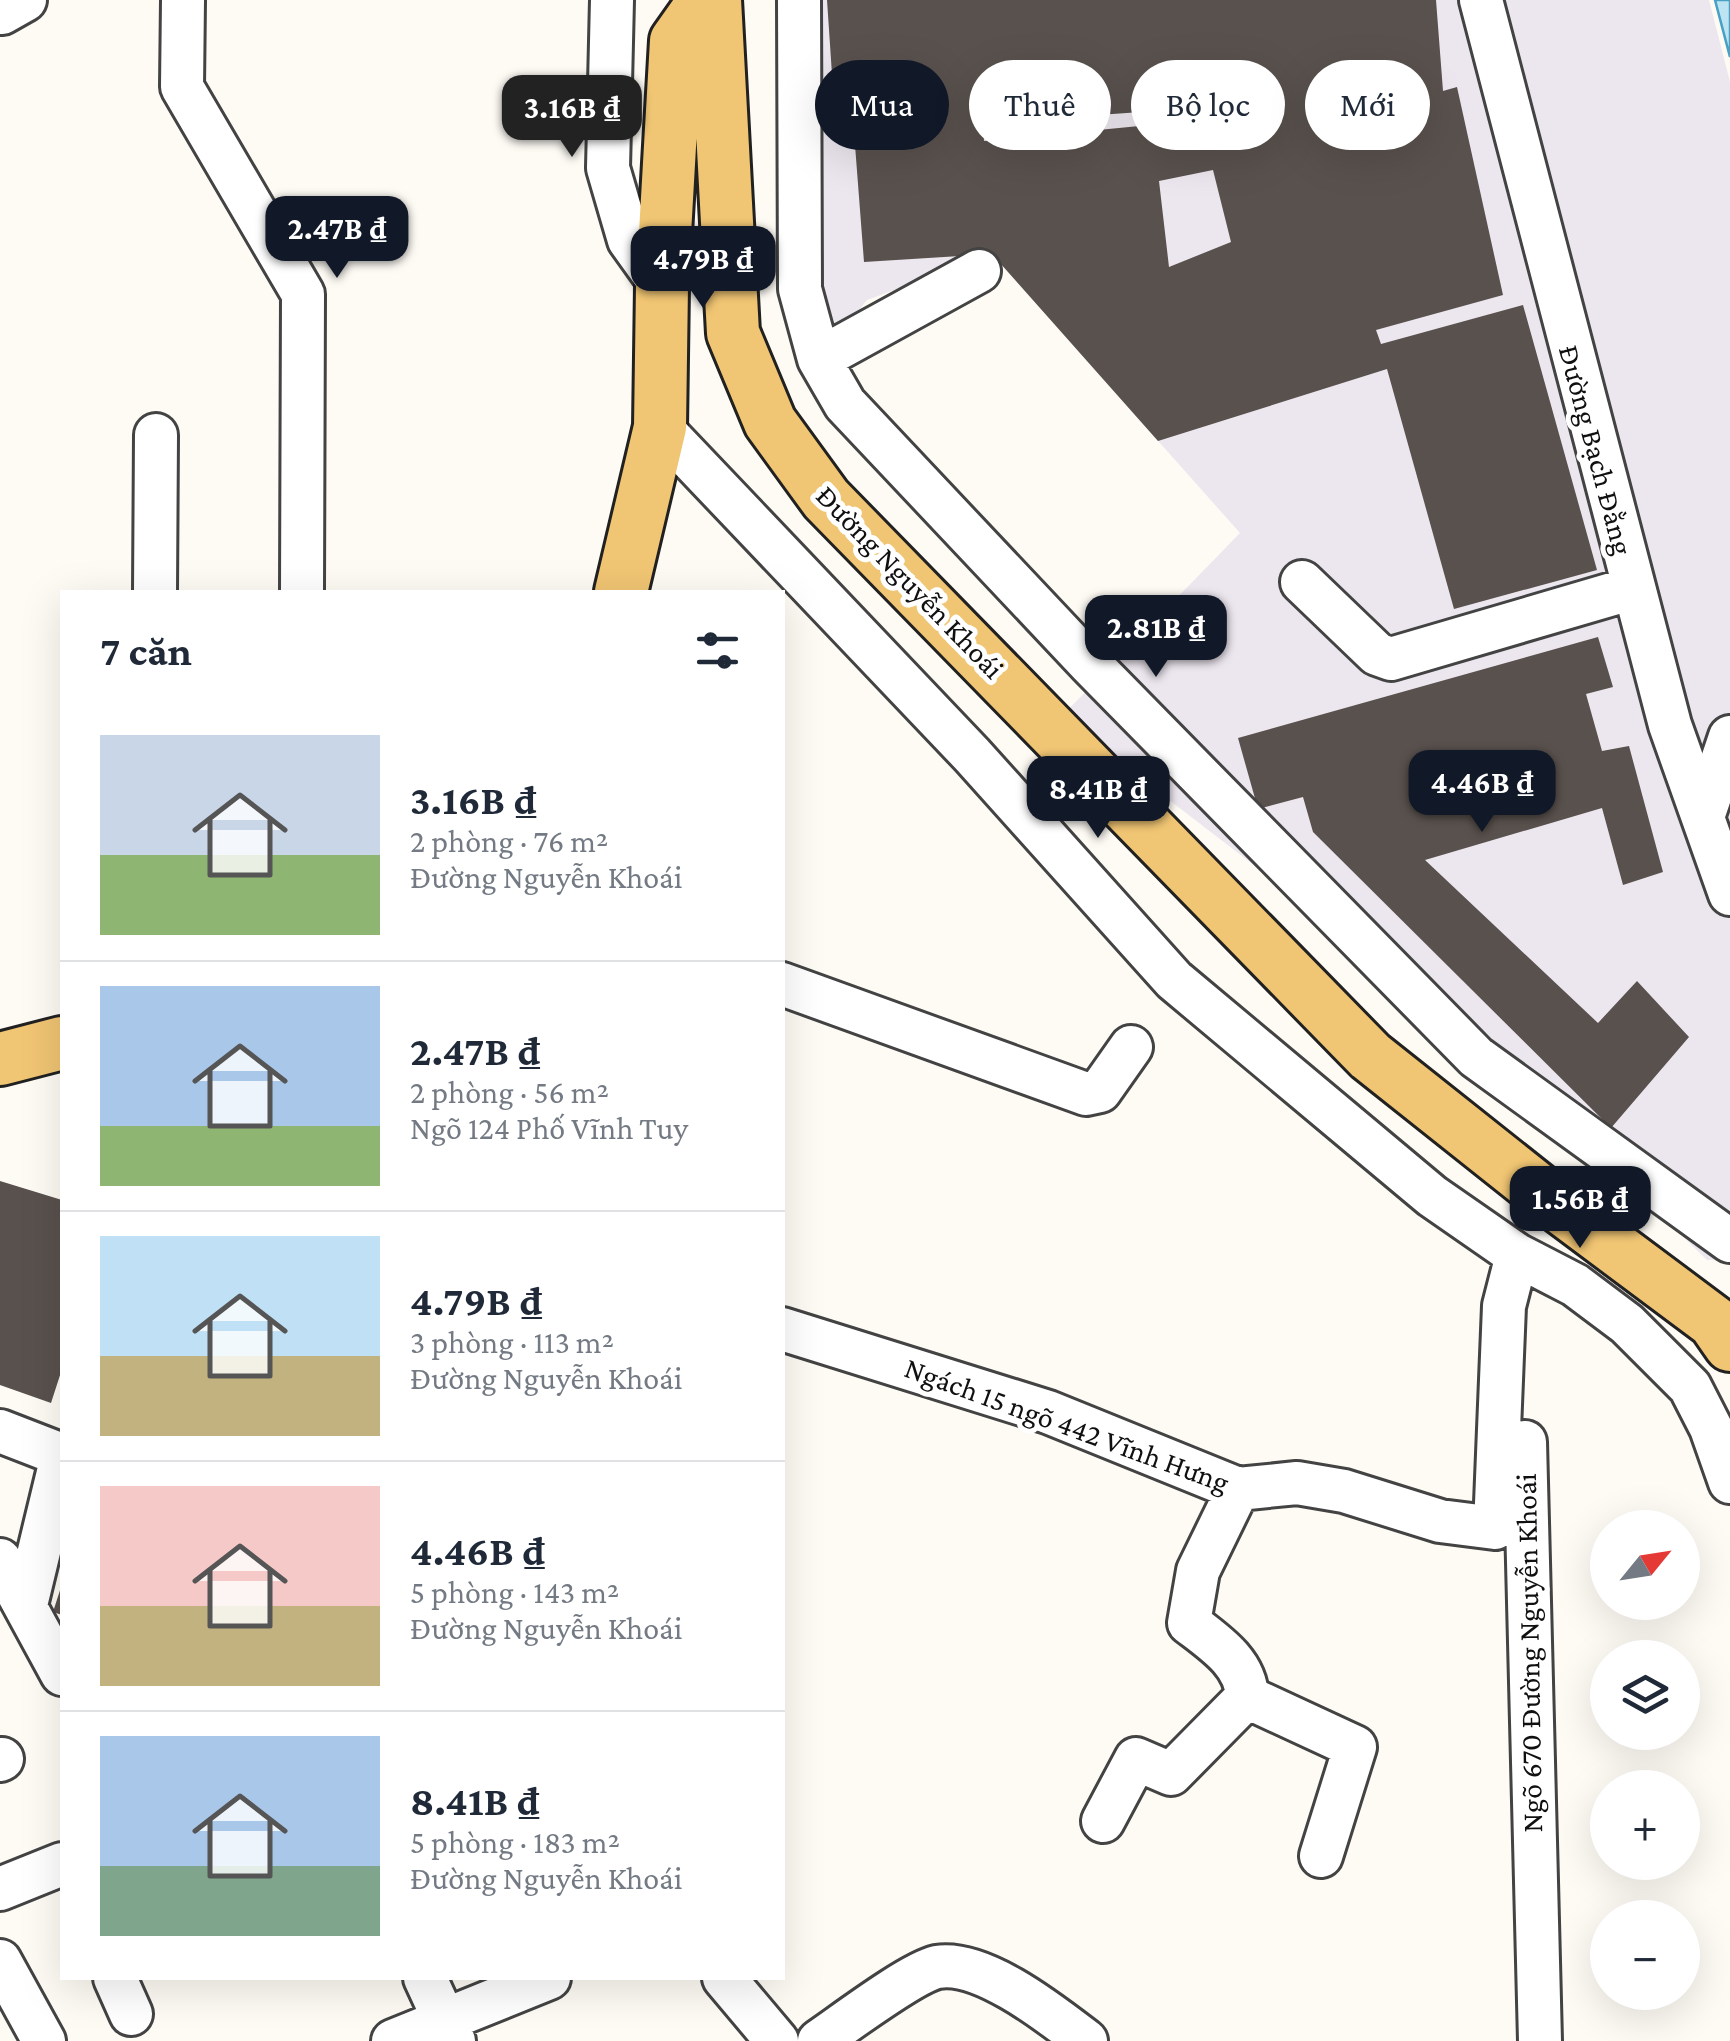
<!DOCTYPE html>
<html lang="vi">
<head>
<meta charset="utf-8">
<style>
	body { margin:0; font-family:"Crimson Pro",serif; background:#f6f6f7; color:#1f2937; height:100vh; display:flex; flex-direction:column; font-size:38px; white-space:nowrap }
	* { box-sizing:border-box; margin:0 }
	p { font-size:32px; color:#747a83 }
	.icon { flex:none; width:55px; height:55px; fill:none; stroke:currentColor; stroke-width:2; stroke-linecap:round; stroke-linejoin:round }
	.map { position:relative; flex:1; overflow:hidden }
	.panel { position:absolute; left:60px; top:590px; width:725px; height:1390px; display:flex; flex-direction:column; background:#fff; border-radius:0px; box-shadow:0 10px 40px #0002 }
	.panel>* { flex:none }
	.banner { position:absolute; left:815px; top:60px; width:765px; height:90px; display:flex; gap:20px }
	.needle { width:65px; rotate:60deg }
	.buttons { position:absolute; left:1590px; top:1510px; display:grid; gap:20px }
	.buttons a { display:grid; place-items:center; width:110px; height:110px; border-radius:50%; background:#fff; box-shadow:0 10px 40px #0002; font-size:50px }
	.price { position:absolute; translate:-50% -85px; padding:0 22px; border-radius:20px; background:#111827; color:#fff; font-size:32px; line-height:65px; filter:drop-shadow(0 2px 5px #0008) }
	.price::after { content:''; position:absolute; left:50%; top:60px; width:30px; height:22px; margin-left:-15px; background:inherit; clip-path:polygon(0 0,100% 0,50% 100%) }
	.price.current { background:#222; color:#fff }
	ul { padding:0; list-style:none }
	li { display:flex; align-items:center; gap:30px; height:250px; padding:0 40px }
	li+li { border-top:2px solid #e0e1e3 }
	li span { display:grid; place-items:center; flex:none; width:280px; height:200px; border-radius:0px; color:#555 }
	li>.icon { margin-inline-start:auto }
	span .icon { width:120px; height:120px; fill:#fffc; stroke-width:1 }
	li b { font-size:42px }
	h2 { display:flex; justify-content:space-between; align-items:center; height:120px; padding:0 40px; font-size:42px }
	.pill { padding:0 35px; border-radius:45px; background:#fff; box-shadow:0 10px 40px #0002; font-size:35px; line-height:90px }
	.pill.current { background:#111827; color:#fff }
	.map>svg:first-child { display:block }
	.industrial { fill:#ece6ee }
	.water { fill:#bce4f3; stroke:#48a0c5; stroke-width:2.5 }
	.building { fill:#59514d; fill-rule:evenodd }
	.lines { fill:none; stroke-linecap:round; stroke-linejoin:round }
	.minor-casing { stroke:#434343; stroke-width:48 }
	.major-casing { stroke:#212121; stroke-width:58 }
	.minor { stroke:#fff; stroke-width:42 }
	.major { stroke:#f0c573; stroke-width:52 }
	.labels { text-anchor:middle; stroke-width:10; stroke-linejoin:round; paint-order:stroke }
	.street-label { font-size:30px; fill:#101010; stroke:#fff }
</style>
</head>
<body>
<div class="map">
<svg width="1730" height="2041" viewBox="0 0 1730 2041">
	<rect width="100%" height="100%" fill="#fefbf5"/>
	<!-- industrial -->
	<path class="industrial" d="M 799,0 L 1709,0 L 1730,82 L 1730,1259 L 1707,1260 L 1484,1042 L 1061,717 L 1240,533 L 992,254 L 867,300 L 819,359 Z"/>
	<!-- water -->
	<path class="water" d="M 1715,0 L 1730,0 L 1730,57 Z"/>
	<!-- building -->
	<path class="building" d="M 827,0 L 1436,0 L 1443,91 L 1457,87 L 1503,295 L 1376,330 L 1381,344 L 1523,305 L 1597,570 L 1454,609 L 1387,369 L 1158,441 L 992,254 L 864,262 L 854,132 L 836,134 ZM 1198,108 L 1201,120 L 984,141 L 983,123 ZM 1213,170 L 1231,242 L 1169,267 L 1159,181 Z
		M 1598,637 L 1613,687 L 1586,694 L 1602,751 L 1629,746 L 1663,872 L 1623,885 L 1602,808 L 1425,860 L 1598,1023 L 1637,981 L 1689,1037 L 1611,1128 L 1313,832 L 1303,797 L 1258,809 L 1238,738 Z
		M 0,1181 L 62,1200 L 62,1369 L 51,1403 L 0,1385 Z
		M 62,1584 L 62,1615 L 53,1612 Z"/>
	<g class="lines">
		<!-- minor casing -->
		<g class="minor-casing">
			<path id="minor" d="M 183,0 L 182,87 L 303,294 L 302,592
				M 612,0 L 608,168 L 629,240 L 662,286
				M 799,0 L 800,289 L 819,359 L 845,404 L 1090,664 L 1476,1057 L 1730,1241
				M 1481,0 L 1670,725 L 1730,894
				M 2,13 L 25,0
				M 819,359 L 979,271
				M 660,427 L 972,755 L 1174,980 L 1432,1196 L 1517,1255 L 1575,1285 L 1627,1324 L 1690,1387 L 1711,1428 L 1730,1482
				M 1302,582 L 1377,654 L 1391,659 L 1633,588
				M 155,592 L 156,435
				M 1703,817 L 1730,737
				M 782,984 L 1086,1094 L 1100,1091 L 1131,1047
				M 782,1329 L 1048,1412 L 1238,1489 L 1297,1483 L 1344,1491 L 1440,1521 L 1495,1528 L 1504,1306 L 1517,1255
				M 0,1431 L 62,1455
				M 1525,1442 L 1540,2041
				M 0,1560 L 62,1674
				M 26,1605 L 62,1456
				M 1247,1697 L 1355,1747 L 1321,1856
				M 0,1760 L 2,1759
				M 1103,1821 L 1136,1759 L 1171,1774 L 1247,1697 C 1246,1663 1215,1643 1189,1623 L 1198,1571 L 1238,1489
				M 0,1889 L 62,1864
				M 0,1961 L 44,2041
				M 115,1978 L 131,2014
				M 425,1978 L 454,2041
				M 724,1978 L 777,2041
				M 393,2041 L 549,1978
				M 819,2041 C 844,2024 911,1973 937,1967 C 982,1959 1052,2015 1086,2041"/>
		</g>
		<!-- major casing -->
		<g class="major-casing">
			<path id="major" d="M 715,0 L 733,333 L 770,422 L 826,499 L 1370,1056 L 1560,1207 L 1714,1322 L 1730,1345
				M 621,592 L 660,427 L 662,286 L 676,41 L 705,0
				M 0,1059 L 62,1043"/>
		</g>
		<!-- minor -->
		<use href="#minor" class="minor"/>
		<!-- major -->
		<use href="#major" class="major"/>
	</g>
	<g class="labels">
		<!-- street labels -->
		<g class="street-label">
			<text transform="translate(1596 450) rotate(75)" y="10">Đường Bạch Đằng</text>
			<text transform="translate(910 582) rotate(46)" y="10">Đường Nguyễn Khoái</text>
			<text transform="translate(1067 1425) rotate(20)" y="10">Ngách 15 ngõ 442 Vĩnh Hưng</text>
			<text transform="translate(1529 1653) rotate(-91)" y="10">Ngõ 670 Đường Nguyễn Khoái</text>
		</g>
	</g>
</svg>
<div class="buttons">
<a><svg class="needle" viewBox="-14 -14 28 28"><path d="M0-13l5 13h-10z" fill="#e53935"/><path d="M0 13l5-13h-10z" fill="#747a83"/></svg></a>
<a><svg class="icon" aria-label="layers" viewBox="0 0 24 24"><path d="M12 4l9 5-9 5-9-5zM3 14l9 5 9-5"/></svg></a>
<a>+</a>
<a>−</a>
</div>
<b class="price current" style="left:572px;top:160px">3.16B ₫</b>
<b class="price" style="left:337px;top:281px">2.47B ₫</b>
<b class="price" style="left:703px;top:311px">4.79B ₫</b>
<b class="price" style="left:1156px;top:680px">2.81B ₫</b>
<b class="price" style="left:1482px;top:835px">4.46B ₫</b>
<b class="price" style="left:1098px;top:841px">8.41B ₫</b>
<b class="price" style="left:1580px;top:1251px">1.56B ₫</b>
<div class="banner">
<a class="pill current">Mua</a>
<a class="pill">Thuê</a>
<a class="pill">Bộ lọc</a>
<a class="pill">Mới</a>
</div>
<section class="panel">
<h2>7 căn<svg class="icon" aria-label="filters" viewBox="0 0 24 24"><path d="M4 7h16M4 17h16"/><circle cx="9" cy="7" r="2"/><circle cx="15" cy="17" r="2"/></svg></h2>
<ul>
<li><span style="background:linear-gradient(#c9d6e8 60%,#8fb573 0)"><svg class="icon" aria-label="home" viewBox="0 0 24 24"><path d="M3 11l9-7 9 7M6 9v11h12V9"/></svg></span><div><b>3.16B ₫</b><p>2 phòng · 76 m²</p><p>Đường Nguyễn Khoái</p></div></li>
<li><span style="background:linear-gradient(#a9c7e8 70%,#8fb573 0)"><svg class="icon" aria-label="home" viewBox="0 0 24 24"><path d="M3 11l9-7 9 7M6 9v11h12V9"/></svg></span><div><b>2.47B ₫</b><p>2 phòng · 56 m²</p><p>Ngõ 124 Phố Vĩnh Tuy</p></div></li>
<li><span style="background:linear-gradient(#bfe0f5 60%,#c2b280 0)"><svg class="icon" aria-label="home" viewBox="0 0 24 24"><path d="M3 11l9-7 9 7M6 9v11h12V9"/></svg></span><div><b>4.79B ₫</b><p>3 phòng · 113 m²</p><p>Đường Nguyễn Khoái</p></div></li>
<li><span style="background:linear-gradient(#f6c9c9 60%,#c2b280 0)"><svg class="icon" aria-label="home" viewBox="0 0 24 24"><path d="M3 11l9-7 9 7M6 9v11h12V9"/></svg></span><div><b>4.46B ₫</b><p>5 phòng · 143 m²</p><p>Đường Nguyễn Khoái</p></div></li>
<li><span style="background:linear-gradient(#a9c7e8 65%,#7fa58c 0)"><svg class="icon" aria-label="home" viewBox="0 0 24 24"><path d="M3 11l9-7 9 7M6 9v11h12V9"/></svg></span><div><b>8.41B ₫</b><p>5 phòng · 183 m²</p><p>Đường Nguyễn Khoái</p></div></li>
</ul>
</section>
</div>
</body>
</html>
